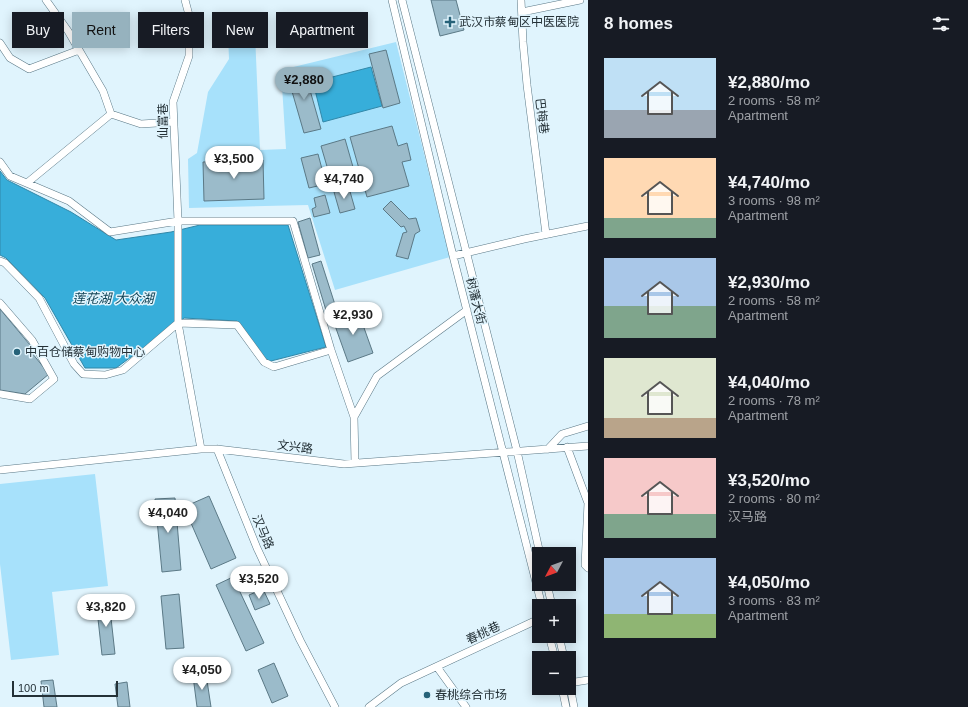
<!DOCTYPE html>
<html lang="en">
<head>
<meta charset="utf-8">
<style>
	body { margin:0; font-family:Arial,"Noto Sans SC",sans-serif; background:#242831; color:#f1f3f6; height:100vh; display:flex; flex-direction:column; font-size:15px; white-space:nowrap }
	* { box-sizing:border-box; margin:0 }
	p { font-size:13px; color:#9ea1a6 }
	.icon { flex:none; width:22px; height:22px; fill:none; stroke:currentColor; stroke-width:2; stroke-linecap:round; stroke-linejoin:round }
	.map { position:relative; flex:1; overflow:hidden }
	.drawer { display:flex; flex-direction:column; background:#171b24; width:380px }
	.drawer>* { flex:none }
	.hud { position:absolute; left:12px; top:12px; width:380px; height:36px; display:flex; gap:8px }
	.needle { width:26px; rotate:229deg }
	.fabs { position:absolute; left:532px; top:547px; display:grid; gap:8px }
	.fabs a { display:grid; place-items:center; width:44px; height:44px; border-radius:0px; background:#171b24; box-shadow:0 2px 10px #0003; font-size:20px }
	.scale { position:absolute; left:12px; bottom:10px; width:106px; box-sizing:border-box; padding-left:4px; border:2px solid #243137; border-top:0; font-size:11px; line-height:14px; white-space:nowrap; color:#243137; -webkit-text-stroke:3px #e0f4fd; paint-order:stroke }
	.price { position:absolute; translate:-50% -34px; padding:0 9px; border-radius:14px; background:#fff; color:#222; font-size:13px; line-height:26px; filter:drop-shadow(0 1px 2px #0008) }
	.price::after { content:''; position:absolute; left:50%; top:24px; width:12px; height:9px; margin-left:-6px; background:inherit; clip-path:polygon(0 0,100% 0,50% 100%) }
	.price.active { background:#96b2be; color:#111 }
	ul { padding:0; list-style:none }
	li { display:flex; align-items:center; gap:12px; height:100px; padding:0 16px }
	li span { display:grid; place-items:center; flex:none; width:112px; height:80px; border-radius:0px; color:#555 }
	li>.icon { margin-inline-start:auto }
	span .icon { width:48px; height:48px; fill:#fffc; stroke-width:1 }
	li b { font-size:17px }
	h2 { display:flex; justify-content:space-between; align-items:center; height:48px; padding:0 16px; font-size:17px }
	.chip { padding:0 14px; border-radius:0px; background:#171b24; box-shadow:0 2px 10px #0003; font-size:14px; line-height:36px }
	.chip.active { background:#96b2be; color:#111 }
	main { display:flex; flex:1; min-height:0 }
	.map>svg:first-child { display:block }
	.green { fill:#a7e1fb }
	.water { fill:#37aeda; stroke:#3188a9 }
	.building { fill:#9bbbca; stroke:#5b7986 }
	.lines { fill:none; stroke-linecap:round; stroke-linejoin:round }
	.minor-casing { stroke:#5a7886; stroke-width:8 }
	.minor { stroke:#fff; stroke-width:7 }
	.poi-dot { fill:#266279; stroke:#e0f4fd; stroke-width:1.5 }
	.labels { text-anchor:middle; stroke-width:3; stroke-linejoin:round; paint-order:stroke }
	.poi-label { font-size:12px; fill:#243137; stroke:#e0f4fd; text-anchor:start }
	.street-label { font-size:12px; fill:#243137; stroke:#e0f4fd }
	.water-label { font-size:13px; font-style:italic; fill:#0c3f51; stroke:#e0f4fd }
</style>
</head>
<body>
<main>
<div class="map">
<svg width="588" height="707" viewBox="0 0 588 707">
	<rect width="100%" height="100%" fill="#e0f4fd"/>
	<!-- green -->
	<path class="green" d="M 255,34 L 260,150 L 286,149 L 281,70 L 396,42 L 450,257 L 335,290 L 308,205 L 189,208 L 188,159 L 197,153 L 208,92 L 229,59 L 228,35 Z
		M 95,474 L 108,586 L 52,592 L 59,655 L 11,660 L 0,564 L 0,484 Z"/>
	<!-- water -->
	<path class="water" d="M 371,67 L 382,106 L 323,122 L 313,82 Z
		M 0,171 L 7,180 L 71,212 L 116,240 L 171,232 L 200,225 L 288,225 L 326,347 L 267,362 L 237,321 L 184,318 L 116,368 L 85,368 L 45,298 L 6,258 L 0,255 Z"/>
	<!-- building -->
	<path class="building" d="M 431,0 L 456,0 L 464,30 L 440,36 Z
		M 386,50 L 400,103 L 383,108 L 369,54 Z
		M 304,69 L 321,129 L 304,133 L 287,74 Z
		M 392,126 L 398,146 L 407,143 L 411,160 L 402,162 L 409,186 L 367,197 L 350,137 Z
		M 345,139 L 357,181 L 333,187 L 321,146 Z
		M 318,154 L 326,184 L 309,188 L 301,158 Z
		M 263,160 L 264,199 L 204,201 L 203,162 Z
		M 349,188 L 355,209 L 340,213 L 334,192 Z
		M 325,195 L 330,213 L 314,217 L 312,209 L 316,207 L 314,198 Z
		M 391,201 L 409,219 L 416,218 L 420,231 L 415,234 L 408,259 L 396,256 L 403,233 L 407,232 L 404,226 L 401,227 L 383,209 Z
		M 310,218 L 320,255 L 308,258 L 298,222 Z
		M 321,261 L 338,314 L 328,317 L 312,264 Z
		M 0,309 L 35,351 L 32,353 L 49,374 L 25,394 L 0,390 Z
		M 358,311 L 373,353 L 348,362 L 333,320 Z
		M 209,496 L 236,558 L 211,569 L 184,507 Z
		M 175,498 L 181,570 L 162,572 L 155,499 Z
		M 233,577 L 264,643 L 246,651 L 216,585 Z
		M 263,589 L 270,604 L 255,610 L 249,595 Z
		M 179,594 L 184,648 L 166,649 L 161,596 Z
		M 109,600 L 115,654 L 102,655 L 96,601 Z
		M 274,663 L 288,696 L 272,703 L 258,670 Z
		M 206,674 L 211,707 L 197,707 L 193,676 Z
		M 53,680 L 57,707 L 44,707 L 41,681 Z
		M 127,682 L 130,707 L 118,707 L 115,684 Z"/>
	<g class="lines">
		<!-- minor casing -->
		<g class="minor-casing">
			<path id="minor" d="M 46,0 L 68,31 L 103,91 L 111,114 L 141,124 L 173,122
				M 185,0 L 189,15 L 189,56 L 173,102 L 178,221 L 178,323 L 201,449
				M 392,0 L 453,256 L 542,606
				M 402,0 L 517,451 L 540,554
				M 521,0 L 523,42 L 527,85 L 546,234
				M 522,12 L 580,0
				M 0,43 L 10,58 L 29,69 L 79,50
				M 0,162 L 10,176 L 69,201 L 110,232 L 178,221 L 293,221 L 331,350 L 354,417
				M 27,183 L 111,114
				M 453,256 L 524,239 L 588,226
				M 0,261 L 5,263 L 39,298 L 74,364 L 83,374 L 105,375 L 123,370 L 178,323 L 237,325 L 264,362 L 274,367 L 331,350
				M 0,303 L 32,340 L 54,379 L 30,399 L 0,394
				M 567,447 L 588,503 L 585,565 L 588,568
				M 217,449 L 257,548 L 300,640 L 335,707
				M 548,449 L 562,434 L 588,426
				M 355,463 L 354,417 L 377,376 L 467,310
				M 0,470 L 201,449 L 217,449 L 344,464 L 588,446
				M 547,584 L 552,606
				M 549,636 L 555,658
				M 559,636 L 564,658
				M 437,667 L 466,707
				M 569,681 L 574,707
				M 569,683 L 588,680
				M 562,688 L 566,707
				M 369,707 L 401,683 L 539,619"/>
		</g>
		<!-- minor -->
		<use href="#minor" class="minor"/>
	</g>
	<!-- markers -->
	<g class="poi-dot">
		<path d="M448 16h4v4h4v4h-4v4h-4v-4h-4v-4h4z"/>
		<circle cx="17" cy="352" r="4"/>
		<circle cx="427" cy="695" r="4"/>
	</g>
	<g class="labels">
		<!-- poi labels -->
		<g class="poi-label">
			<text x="459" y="26">武汉市蔡甸区中医医院</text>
			<text x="25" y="356">中百仓储蔡甸购物中心</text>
			<text x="435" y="699">春桃综合市场</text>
		</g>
		<!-- street labels -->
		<g class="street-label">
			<text transform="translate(542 116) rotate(83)" y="4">巴梅巷</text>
			<text transform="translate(163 121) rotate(-90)" y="4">仙富巷</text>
			<text transform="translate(476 301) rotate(76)" y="4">树藩大街</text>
			<text transform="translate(295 447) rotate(7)" y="4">文兴路</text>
			<text transform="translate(263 532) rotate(67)" y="4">汉马路</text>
			<text transform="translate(483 633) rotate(-25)" y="4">春桃巷</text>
		</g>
		<!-- water labels -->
		<g class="water-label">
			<text x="113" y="303">莲花湖 大众湖</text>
		</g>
	</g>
</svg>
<div class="fabs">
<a><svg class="needle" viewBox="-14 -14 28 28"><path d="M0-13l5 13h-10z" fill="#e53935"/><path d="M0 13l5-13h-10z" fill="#9ea1a6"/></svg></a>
<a>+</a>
<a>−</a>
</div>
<div class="scale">100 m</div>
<b class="price active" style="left:304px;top:101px">¥2,880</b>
<b class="price" style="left:234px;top:180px">¥3,500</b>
<b class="price" style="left:344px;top:200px">¥4,740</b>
<b class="price" style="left:353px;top:336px">¥2,930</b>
<b class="price" style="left:168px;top:534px">¥4,040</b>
<b class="price" style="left:259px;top:600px">¥3,520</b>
<b class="price" style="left:106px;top:628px">¥3,820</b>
<b class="price" style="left:202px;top:691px">¥4,050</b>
<div class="hud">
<a class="chip">Buy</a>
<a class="chip active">Rent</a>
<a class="chip">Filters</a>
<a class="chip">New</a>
<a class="chip">Apartment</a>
</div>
</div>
<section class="drawer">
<h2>8 homes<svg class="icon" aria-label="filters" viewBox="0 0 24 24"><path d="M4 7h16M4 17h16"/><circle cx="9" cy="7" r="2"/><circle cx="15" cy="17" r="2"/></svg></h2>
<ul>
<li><span style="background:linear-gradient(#bfe0f5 65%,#9aa5b1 0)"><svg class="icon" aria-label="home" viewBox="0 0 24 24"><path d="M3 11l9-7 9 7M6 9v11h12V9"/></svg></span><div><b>¥2,880/mo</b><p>2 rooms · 58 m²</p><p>Apartment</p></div></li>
<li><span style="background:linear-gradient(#ffd9b3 75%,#7fa58c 0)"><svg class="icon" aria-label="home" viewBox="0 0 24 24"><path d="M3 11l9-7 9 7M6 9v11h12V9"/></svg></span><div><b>¥4,740/mo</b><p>3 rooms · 98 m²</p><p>Apartment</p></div></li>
<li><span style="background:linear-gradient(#a9c7e8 60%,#7fa58c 0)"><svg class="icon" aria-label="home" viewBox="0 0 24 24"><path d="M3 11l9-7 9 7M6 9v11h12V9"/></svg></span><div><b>¥2,930/mo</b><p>2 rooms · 58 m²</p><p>Apartment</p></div></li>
<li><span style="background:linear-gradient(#dfe7d0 75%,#b9a48a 0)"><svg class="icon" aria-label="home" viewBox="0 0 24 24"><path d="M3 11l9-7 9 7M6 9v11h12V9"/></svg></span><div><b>¥4,040/mo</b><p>2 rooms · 78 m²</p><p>Apartment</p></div></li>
<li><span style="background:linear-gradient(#f6c9c9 70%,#7fa58c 0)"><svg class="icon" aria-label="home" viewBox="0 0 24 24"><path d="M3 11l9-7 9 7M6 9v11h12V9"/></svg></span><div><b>¥3,520/mo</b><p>2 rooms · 80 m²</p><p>汉马路</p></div></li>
<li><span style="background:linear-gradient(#a9c7e8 70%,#8fb573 0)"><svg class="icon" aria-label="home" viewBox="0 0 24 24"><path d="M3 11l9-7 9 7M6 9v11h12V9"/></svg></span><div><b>¥4,050/mo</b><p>3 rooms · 83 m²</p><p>Apartment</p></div></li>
</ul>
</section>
</main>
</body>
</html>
